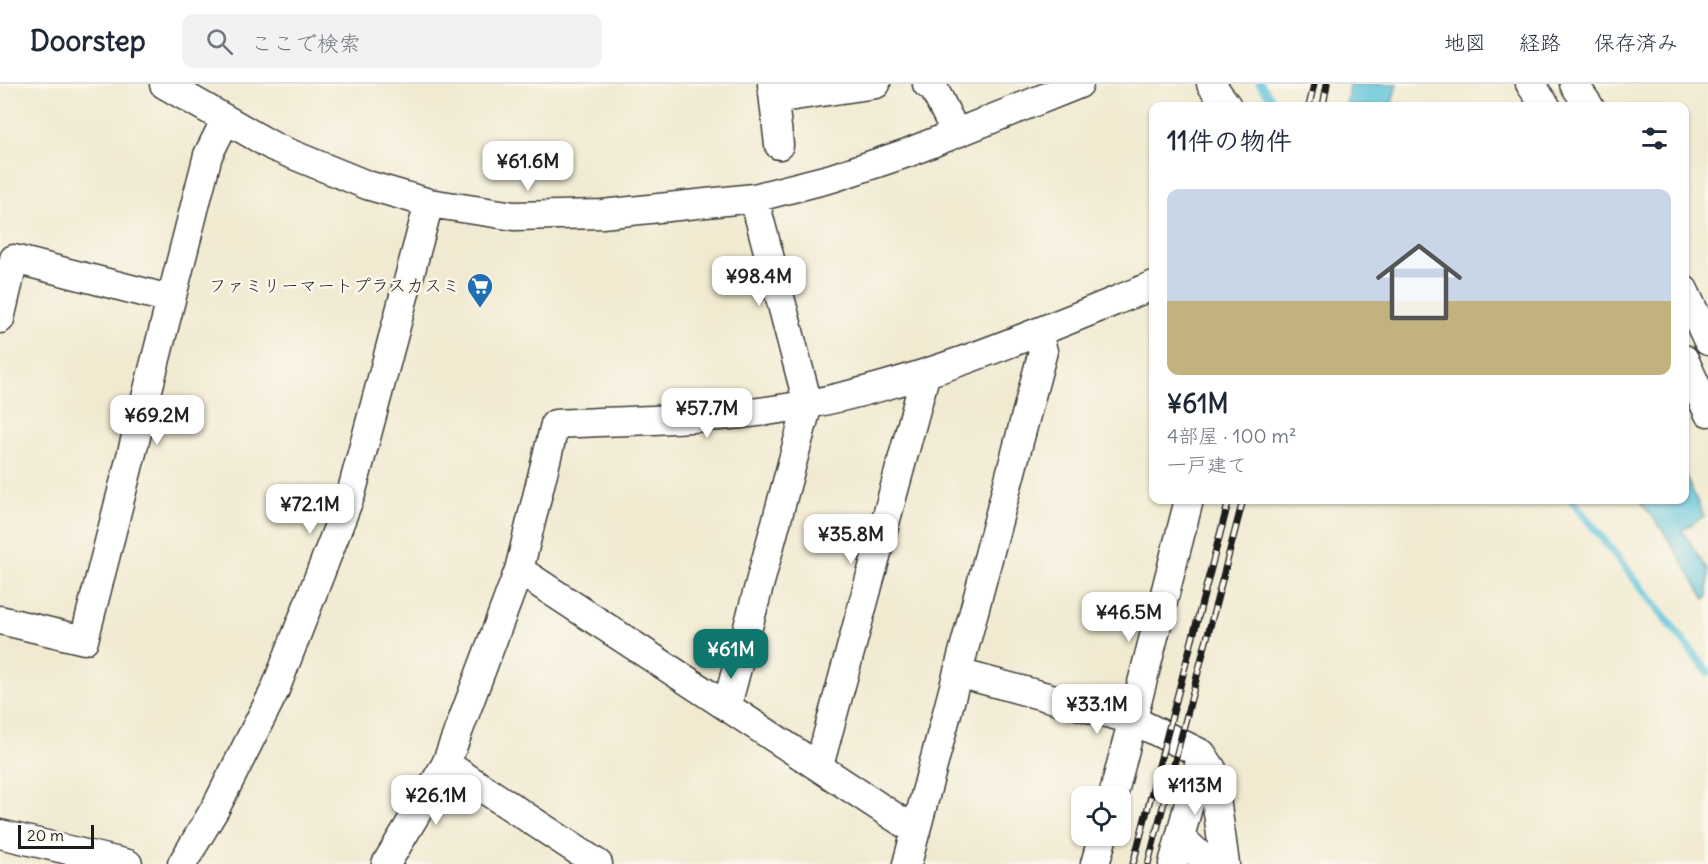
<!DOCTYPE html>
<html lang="ja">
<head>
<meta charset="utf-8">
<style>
	body { margin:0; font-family:Delius,"Klee One",sans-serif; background:#f2f2f3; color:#1f2937; height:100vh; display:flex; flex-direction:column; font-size:22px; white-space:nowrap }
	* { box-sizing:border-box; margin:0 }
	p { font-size:20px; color:#747a83 }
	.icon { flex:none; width:33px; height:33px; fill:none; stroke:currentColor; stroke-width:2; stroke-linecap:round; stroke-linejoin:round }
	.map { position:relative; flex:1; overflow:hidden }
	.drawer { position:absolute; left:1149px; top:18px; width:540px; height:402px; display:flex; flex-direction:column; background:#fff; border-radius:12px; box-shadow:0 2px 4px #0004 }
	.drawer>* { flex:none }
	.buttons { position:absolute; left:1071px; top:702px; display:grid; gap:12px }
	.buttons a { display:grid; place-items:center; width:60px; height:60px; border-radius:12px; background:#fff; box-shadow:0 2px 4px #0004; font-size:30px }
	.scale { position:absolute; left:18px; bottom:15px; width:76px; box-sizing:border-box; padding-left:6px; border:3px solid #1c1c1c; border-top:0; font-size:16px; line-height:21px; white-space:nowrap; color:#1c1c1c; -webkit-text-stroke:4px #fbf7ec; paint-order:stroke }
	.price { position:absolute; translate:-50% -51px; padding:0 14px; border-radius:12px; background:#fff; color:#222; font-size:20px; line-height:39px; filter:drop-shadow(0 2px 3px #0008) }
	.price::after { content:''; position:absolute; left:50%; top:36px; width:18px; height:14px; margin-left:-9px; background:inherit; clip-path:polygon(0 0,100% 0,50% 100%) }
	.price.current { background:#0f766e; color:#fff }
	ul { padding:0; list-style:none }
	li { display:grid; align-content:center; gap:12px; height:318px; padding:0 18px }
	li+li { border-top:2px solid #e0e1e3 }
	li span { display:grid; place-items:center; height:186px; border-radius:12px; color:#555 }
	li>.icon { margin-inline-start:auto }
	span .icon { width:108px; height:108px; fill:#fffc; stroke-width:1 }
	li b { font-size:26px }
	h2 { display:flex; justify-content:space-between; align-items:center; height:72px; padding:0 18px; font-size:26px }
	header { display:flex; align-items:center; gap:36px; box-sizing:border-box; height:84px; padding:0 30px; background:#fff; border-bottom:2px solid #e0e1e3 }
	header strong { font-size:28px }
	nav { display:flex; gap:33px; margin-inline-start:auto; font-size:21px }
	.search { width:420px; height:54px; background:#f2f2f3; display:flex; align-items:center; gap:15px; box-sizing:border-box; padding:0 21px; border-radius:12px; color:#747a83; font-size:22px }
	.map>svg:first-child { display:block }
	.water { fill:#5dc3da; stroke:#3c707b; stroke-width:1.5 }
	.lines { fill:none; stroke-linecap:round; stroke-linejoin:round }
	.stream { stroke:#5dc3da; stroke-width:8 }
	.minor-casing { stroke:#3c3b37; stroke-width:31 }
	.minor { stroke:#fff; stroke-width:28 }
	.rail-casing { stroke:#1c1c1c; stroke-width:7 }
	.rail { stroke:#fbf7ec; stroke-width:4.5; stroke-dasharray:14; stroke-linecap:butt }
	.labels { text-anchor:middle; stroke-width:5; stroke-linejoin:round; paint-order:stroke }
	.poi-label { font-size:18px; fill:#1c1c1c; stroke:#fbf7ec; text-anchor:end }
</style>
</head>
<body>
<header>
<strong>Doorstep</strong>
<div class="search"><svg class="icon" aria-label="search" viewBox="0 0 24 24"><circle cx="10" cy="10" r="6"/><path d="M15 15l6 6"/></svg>ここで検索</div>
<nav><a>地図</a><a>経路</a><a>保存済み</a></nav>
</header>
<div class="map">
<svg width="1708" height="780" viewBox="0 0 1708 780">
	<rect width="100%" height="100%" fill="#fbf7ec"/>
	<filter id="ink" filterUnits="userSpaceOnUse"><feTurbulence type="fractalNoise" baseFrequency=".0167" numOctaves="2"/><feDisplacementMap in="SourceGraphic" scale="12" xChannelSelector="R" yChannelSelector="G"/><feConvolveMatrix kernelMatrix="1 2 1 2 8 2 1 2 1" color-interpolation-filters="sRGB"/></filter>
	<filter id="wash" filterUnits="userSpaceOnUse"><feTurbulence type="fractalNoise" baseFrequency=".008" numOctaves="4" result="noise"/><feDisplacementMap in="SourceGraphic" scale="24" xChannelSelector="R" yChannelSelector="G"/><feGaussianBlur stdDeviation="1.35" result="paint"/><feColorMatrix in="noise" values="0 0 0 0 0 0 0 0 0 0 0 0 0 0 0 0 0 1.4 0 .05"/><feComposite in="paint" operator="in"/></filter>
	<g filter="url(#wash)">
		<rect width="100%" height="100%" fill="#f1ead1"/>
		<!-- water -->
		<path class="water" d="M 1349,0 L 1397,0 L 1391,22 L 1346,22 Z
			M 1685,391 L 1704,432 L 1682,447 L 1708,486 L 1708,512 L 1705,515 L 1662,445 L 1639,416 L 1684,416 Z"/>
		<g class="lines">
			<!-- stream -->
			<path class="stream" d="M 1260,0 L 1277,22
				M 1572,416 L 1708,588"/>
		</g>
	</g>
	<g filter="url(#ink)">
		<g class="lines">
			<!-- minor casing -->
			<g class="minor-casing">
				<path id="minor" d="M 164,0 L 274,63 L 367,101 L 429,119 L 514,132 L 602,130 L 754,114 L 832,94 L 907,69 L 1079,0
					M 772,0 L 779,61
					M 927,0 L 934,5 L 956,49
					M 1211,0 L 1227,22
					M 1530,0 L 1546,22
					M 1574,0 L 1589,22
					M 774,15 L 876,0
					M 1684,206 L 1708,257
					M 0,235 L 14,175 L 170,215
					M 1684,275 L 1708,328
					M 519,486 L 916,747
					M 0,536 L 84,556 L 208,71 L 225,37
					M 958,589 L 1133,636 L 1202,670 L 1173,780
					M 727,621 L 808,320 L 754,114
					M 1202,670 L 1212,685 L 1225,780
					M 446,680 L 598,780
					M 819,682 L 925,292
					M 1113,712 L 1189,416
					M 0,750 L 128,780
					M 1180,753 L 1209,780
					M 182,780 L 216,723 L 275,606 L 351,410 L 429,119
					M 386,780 L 446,680 L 519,486 L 555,340 C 638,336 728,336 809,320 C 930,296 1041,247 1154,201
					M 907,780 L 1043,267 L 1037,250
					M 1095,780 L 1103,752"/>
			</g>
			<!-- minor -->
			<use href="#minor" class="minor"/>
			<!-- rail casing -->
			<g class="rail-casing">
				<path id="rail" d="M 1309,22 L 1314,0
					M 1323,22 L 1327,0
					M 1133,780 L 1229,416
					M 1148,780 L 1243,416"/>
			</g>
			<!-- rail -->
			<use href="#rail" class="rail"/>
		</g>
	</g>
	<!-- icons -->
	<defs>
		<g id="supermarket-pin" transform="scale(1.35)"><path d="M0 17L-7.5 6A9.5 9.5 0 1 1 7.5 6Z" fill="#1f6fb2" stroke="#fbf7ec"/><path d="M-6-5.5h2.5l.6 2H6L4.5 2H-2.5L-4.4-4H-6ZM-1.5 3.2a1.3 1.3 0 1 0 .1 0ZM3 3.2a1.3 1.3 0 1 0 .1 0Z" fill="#fff"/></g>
	</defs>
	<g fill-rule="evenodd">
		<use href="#supermarket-pin" x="480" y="202"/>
	</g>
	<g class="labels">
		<!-- poi labels -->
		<g class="poi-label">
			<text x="460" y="208">ファミリーマートプラスカスミ</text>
		</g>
	</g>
</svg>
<div class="buttons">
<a><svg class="icon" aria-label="locate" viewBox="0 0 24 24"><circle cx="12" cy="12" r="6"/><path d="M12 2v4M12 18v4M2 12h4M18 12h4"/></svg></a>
</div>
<div class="scale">20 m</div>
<b class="price" style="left:528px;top:108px">¥61.6M</b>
<b class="price" style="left:759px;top:223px">¥98.4M</b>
<b class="price" style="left:707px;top:355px">¥57.7M</b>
<b class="price" style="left:157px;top:362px">¥69.2M</b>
<b class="price" style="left:310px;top:451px">¥72.1M</b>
<b class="price" style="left:851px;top:481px">¥35.8M</b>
<b class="price" style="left:1129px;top:559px">¥46.5M</b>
<b class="price current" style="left:731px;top:596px">¥61M</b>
<b class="price" style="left:1097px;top:651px">¥33.1M</b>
<b class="price" style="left:1195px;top:732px">¥113M</b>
<b class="price" style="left:436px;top:742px">¥26.1M</b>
<section class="drawer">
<h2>11件の物件<svg class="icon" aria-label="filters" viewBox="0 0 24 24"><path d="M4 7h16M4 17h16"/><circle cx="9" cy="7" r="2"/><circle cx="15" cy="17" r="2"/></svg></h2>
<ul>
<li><span style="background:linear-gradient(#c9d6e8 60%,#c2b280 0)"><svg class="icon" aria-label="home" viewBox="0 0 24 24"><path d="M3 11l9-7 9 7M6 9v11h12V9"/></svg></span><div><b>¥61M</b><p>4部屋 · 100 m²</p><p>一戸建て</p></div></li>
</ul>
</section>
</div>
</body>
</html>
